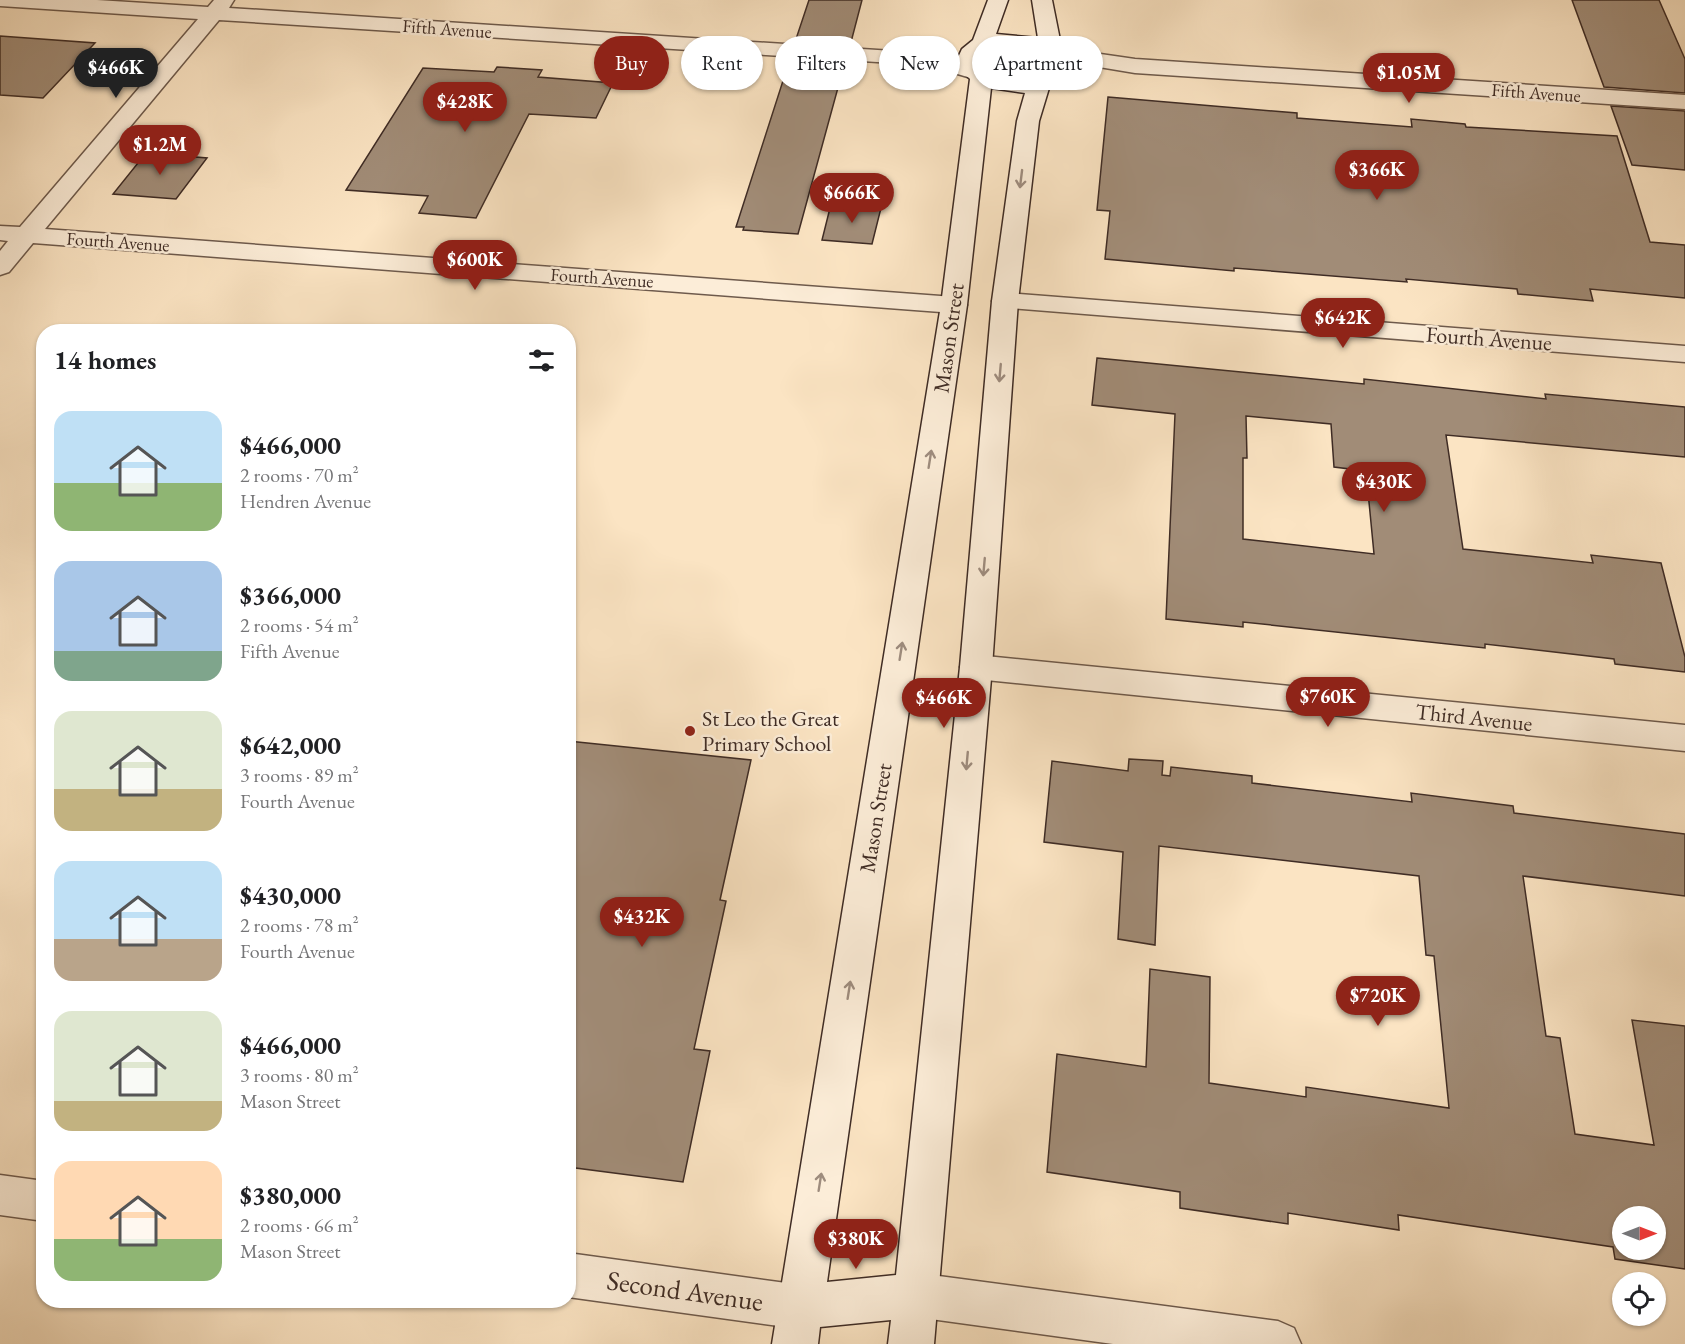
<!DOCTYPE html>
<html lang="en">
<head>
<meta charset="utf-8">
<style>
	body { margin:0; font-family:"EB Garamond",serif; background:#f2f2f2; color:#202124; height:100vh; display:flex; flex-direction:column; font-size:22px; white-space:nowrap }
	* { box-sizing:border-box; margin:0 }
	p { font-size:20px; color:#757577 }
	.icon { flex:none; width:33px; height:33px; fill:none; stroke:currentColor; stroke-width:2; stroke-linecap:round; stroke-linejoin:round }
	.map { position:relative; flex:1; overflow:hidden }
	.drawer { position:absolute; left:36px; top:324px; width:540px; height:984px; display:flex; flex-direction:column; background:#fff; border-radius:24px; box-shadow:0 2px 4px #0004 }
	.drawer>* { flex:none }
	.hud { position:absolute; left:594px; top:36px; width:570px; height:54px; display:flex; gap:12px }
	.needle { width:39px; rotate:90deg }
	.tools { position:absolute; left:1612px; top:1206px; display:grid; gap:12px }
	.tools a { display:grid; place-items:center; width:54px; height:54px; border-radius:50%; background:#fff; box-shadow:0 2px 4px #0004; font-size:30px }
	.price { position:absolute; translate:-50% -51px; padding:0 14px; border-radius:21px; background:#8f2418; color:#fff; font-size:20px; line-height:39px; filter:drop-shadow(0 2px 3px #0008) }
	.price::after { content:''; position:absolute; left:50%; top:36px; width:18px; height:14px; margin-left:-9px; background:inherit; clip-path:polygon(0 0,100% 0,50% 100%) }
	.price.on { background:#222; color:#fff }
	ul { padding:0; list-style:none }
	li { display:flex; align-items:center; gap:18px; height:150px; padding:0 18px }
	li span { display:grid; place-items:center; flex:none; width:168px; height:120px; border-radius:18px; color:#555 }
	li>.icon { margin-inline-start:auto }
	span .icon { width:72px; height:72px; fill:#fffc; stroke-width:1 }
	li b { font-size:26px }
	h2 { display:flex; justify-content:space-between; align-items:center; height:72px; padding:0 18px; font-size:26px }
	.tag { padding:0 21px; border-radius:27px; background:#fff; box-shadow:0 2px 4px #0004; font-size:21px; line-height:54px }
	.tag.on { background:#8f2418; color:#fff }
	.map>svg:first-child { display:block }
	.building { fill:#a18c77; stroke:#3f2c25; stroke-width:1.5; fill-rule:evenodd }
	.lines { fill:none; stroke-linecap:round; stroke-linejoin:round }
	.street-casing { stroke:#6e5a4c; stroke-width:3 }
	.secondary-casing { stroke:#3f2c25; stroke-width:3 }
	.street { fill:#fcedd8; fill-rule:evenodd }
	.secondary { fill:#fcedd8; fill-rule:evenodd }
	.oneway { stroke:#9e8c7e }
	.poi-dot { fill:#8f2418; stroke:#fcedd8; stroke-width:2 }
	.labels { text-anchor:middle; stroke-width:5; stroke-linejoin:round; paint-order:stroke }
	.far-street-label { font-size:18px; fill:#3f2c25; stroke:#fcedd8 }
	.street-label { font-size:22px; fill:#3f2c25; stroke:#fcedd8 }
	.poi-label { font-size:22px; fill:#3f2c25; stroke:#fcedd8; text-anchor:start }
	.near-street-label { font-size:27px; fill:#3f2c25; stroke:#fcedd8 }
</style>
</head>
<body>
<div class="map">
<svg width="1685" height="1344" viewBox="0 0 1685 1344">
	<rect width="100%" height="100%" fill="#fbe4c3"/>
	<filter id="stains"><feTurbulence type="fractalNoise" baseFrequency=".00333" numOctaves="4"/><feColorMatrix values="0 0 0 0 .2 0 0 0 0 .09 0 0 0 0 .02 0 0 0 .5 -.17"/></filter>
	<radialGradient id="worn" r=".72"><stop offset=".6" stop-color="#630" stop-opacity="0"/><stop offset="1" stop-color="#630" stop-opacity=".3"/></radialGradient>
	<!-- building -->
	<path class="building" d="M 809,0 L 862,0 L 850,46 L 795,42 Z
		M 1572,0 L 1659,0 L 1685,59 L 1685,93 L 1604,87 Z
		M 0,36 L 95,43 L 43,98 L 0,95 Z
		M 790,59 L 845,62 L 798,234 L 743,230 L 744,227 L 736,227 Z
		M 497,67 L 542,70 L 538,77 L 613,83 L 596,118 L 529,114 L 476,218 L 419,213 L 428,196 L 346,190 L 423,68 L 494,72 Z
		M 1108,97 L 1297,113 L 1297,118 L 1412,127 L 1411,119 L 1465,124 L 1466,127 L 1617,136 L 1650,242 L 1685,245 L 1685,298 L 1590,289 L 1593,301 L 1518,294 L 1517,289 L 1406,279 L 1407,282 L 1234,268 L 1234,271 L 1105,259 L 1110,211 L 1097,210 Z
		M 1611,106 L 1685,111 L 1685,170 L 1632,165 Z
		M 146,153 L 207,158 L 176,199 L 113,194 Z
		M 831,204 L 881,208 L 872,244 L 822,240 Z
		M 1097,358 L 1364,384 L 1364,379 L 1546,399 L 1545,394 L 1685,407 L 1685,457 L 1446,435 L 1463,549 L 1593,563 L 1591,555 L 1661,563 L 1685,657 L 1685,672 L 1615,664 L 1614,659 L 1485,644 L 1485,648 L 1243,622 L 1243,627 L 1166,619 L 1175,414 L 1092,405 ZM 1246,416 L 1331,424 L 1334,467 L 1366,471 L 1374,554 L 1243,539 L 1243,458 L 1247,458 Z
		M 568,741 L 751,760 L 720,900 L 726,901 L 694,1049 L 710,1051 L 683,1182 L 568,1167 Z
		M 1129,759 L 1163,761 L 1162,775 L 1170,776 L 1171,767 L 1252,776 L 1252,783 L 1412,802 L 1411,793 L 1513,806 L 1514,813 L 1685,834 L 1685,896 L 1523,876 L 1546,1036 L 1560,1038 L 1575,1134 L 1654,1145 L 1632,1020 L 1685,1026 L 1685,1269 L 1615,1259 L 1613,1247 L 1398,1215 L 1399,1230 L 1288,1213 L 1288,1224 L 1180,1208 L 1180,1192 L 1047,1172 L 1057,1054 L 1146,1067 L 1150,969 L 1210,977 L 1209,1083 L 1306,1097 L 1306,1087 L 1449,1108 L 1434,956 L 1426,955 L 1419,876 L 1159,846 L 1155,945 L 1118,939 L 1123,852 L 1044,842 L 1052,761 L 1128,771 ZM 1623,1216 L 1656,1216 L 1656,1250 L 1623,1250 Z"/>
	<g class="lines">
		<!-- street casing -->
		<g class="street-casing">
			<path id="street" d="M 0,0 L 97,0 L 208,7 L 214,0 L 234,0 L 229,8 L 893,51 L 946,57 L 979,66 L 982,71 L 979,76 L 971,78 L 944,70 L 893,63 L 219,20 L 45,229 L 954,297 L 963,299 L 967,305 L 963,311 L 954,313 L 33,243 L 9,272 L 0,275 L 0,251 L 8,241 L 0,240 L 0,226 L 20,227 L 198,19 L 0,6 Z
				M 1059,48 L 1135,59 L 1685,95 L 1685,109 L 1135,73 L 1051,59 L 1048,54 L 1051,49 Z
				M 1005,293 L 1685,346 L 1685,362 L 996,307 L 992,301 L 996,295 Z
				M 976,655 L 1685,725 L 1685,751 L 976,679 L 964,675 L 960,667 L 964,659 Z
				M 0,1175 L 44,1181 L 44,1221 L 0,1215 Z
				M 568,1253 L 801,1285 L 817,1291 L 823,1307 L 817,1323 L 801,1329 L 568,1297 Z
				M 916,1273 L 1278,1321 L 1294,1328 L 1301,1344 L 1113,1344 L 916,1317 L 900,1311 L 894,1295 L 900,1279 Z"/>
		</g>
		<!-- secondary casing -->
		<g class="secondary-casing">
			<path id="secondary" d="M 988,0 L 1008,0 L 996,34 L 1038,38 L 1032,0 L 1052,0 L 1061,45 L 1070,51 L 1075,63 L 1067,78 L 1049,88 L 1039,121 L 1018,301 L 992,667 L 934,1344 L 888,1344 L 891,1320 L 820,1327 L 818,1344 L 772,1344 L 941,305 L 970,79 L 955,64 L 962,49 L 973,40 ZM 997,46 L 1037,50 L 1052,58 L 1054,63 C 1038,90 996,82 977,63 L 980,55 ZM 991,88 L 1025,93 L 1017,121 L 992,301 L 960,667 L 896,1275 L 827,1282 L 967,305 Z"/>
		</g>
		<!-- street -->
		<use href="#street" class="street"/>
		<!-- secondary -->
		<use href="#secondary" class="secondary"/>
	</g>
	<!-- one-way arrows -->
	<defs><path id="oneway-shaft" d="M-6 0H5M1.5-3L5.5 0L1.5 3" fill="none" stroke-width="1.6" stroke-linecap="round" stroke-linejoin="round" transform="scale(1.5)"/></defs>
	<g class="oneway">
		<use href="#oneway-shaft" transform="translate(1021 179) rotate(97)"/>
		<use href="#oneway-shaft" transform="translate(1000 373) rotate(95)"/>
		<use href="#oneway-shaft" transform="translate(930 459) rotate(-81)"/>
		<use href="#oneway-shaft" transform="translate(984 567) rotate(95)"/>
		<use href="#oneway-shaft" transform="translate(901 651) rotate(-81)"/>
		<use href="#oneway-shaft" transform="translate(967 761) rotate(95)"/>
		<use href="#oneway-shaft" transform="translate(849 990) rotate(-81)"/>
		<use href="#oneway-shaft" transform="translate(820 1182) rotate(-81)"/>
	</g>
	<!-- markers -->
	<circle class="poi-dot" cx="690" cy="731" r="6"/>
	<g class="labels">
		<!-- far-street labels -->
		<g class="far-street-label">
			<text transform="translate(447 29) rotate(4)" y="6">Fifth Avenue</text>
			<text transform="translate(1536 93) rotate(4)" y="6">Fifth Avenue</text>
			<text transform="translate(118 242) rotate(4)" y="6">Fourth Avenue</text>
			<text transform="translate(602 278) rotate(4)" y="6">Fourth Avenue</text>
		</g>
		<!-- street labels -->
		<g class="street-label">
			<text transform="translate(948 338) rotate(-82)" y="8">Mason Street</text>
			<text transform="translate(1489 338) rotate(4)" y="8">Fourth Avenue</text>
			<text transform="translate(1474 717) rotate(6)" y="8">Third Avenue</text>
			<text transform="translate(875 818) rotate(-81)" y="8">Mason Street</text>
		</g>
		<!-- poi labels -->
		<g class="poi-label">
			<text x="702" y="726">St Leo the Great<tspan x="702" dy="25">Primary School</tspan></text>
		</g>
		<!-- near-street labels -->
		<g class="near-street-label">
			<text transform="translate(685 1291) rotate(8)" y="9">Second Avenue</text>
		</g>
	</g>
	<rect width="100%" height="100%" filter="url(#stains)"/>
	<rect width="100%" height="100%" fill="url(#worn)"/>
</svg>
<div class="tools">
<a><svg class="needle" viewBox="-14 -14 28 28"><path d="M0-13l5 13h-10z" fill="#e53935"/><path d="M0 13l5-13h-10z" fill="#757577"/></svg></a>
<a><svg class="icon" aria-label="locate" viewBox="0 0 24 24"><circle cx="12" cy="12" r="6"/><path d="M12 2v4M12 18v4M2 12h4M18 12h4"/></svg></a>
</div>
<b class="price on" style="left:116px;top:99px">$466K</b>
<b class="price" style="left:1409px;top:104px">$1.05M</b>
<b class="price" style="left:465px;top:133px">$428K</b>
<b class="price" style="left:160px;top:176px">$1.2M</b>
<b class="price" style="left:1377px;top:201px">$366K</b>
<b class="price" style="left:852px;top:224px">$666K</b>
<b class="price" style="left:475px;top:291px">$600K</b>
<b class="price" style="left:1343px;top:349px">$642K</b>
<b class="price" style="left:1384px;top:513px">$430K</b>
<b class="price" style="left:1328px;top:728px">$760K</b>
<b class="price" style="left:944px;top:729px">$466K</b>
<b class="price" style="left:642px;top:948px">$432K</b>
<b class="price" style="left:1378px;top:1027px">$720K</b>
<b class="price" style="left:856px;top:1270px">$380K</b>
<div class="hud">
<a class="tag on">Buy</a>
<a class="tag">Rent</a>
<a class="tag">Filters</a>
<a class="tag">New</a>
<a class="tag">Apartment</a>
</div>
<section class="drawer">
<h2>14 homes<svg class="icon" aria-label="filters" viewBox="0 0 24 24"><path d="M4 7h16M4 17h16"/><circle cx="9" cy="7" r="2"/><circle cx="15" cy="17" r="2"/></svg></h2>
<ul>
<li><span style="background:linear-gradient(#bfe0f5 60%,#8fb573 0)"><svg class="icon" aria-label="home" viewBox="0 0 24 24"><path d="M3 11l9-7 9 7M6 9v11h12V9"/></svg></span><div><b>$466,000</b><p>2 rooms · 70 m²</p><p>Hendren Avenue</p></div></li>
<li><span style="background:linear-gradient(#a9c7e8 75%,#7fa58c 0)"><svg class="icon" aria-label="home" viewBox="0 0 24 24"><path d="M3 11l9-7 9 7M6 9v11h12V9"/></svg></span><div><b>$366,000</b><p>2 rooms · 54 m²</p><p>Fifth Avenue</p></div></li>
<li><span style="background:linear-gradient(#dfe7d0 65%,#c2b280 0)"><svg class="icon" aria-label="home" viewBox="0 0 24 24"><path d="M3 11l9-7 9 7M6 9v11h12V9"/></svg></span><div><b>$642,000</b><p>3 rooms · 89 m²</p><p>Fourth Avenue</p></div></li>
<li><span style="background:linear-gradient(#bfe0f5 65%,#b9a48a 0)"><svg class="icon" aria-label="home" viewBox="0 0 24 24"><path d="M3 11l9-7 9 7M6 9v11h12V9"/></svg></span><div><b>$430,000</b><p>2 rooms · 78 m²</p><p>Fourth Avenue</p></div></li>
<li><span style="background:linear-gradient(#dfe7d0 75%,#c2b280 0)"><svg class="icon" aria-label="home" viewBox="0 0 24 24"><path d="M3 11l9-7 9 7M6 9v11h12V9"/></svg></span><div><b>$466,000</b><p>3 rooms · 80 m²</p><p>Mason Street</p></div></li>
<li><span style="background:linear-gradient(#ffd9b3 65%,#8fb573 0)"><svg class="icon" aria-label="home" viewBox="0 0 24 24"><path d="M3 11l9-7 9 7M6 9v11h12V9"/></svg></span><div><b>$380,000</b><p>2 rooms · 66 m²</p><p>Mason Street</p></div></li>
</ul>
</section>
</div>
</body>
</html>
